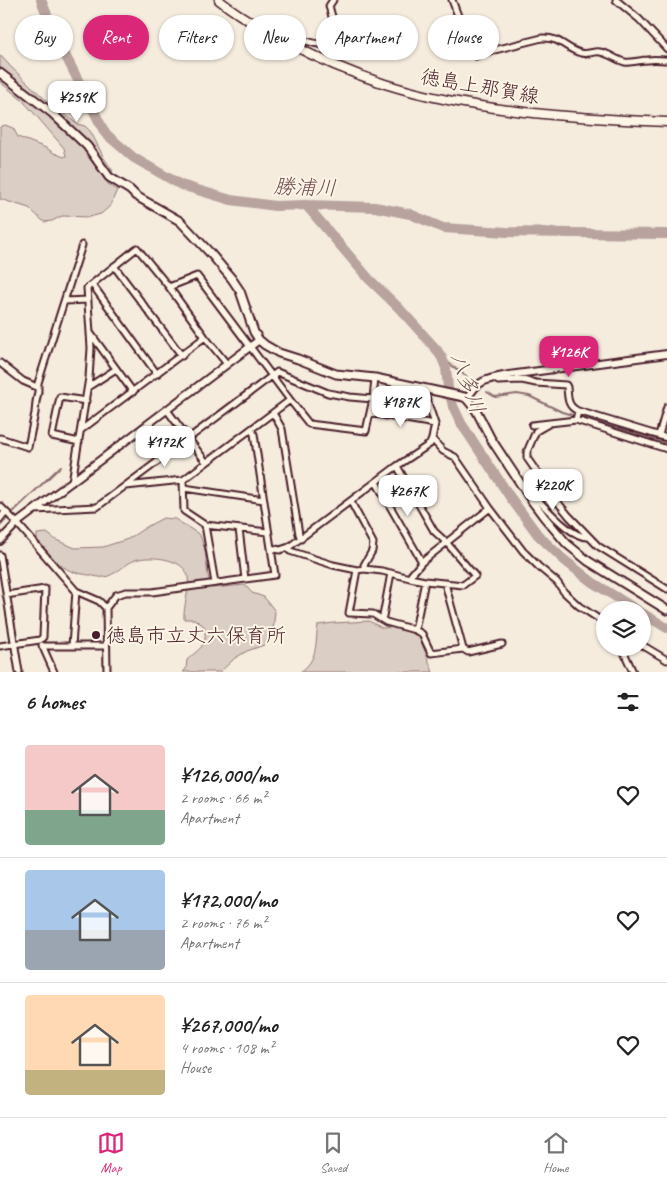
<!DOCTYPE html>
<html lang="en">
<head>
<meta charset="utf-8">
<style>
	body { margin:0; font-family:Caveat,"Klee One",sans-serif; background:#f2f2f2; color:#222; height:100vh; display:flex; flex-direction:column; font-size:19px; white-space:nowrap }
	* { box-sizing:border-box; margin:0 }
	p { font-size:16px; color:#767676 }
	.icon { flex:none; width:28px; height:28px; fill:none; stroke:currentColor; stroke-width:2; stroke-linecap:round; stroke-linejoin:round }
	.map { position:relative; height:672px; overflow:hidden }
	.sheet { display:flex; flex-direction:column; background:#fff; flex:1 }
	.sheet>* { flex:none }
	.hud { position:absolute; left:15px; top:15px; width:638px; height:45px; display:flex; gap:10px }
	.buttons { position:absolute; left:596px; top:601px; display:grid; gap:10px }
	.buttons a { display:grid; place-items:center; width:55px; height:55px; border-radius:50%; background:#fff; box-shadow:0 1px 4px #0004; font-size:25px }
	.price { position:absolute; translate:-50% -42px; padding:0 11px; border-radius:10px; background:#fff; color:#222; font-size:16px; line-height:32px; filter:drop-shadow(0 1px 2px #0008) }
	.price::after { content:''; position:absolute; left:50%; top:30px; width:15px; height:11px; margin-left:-8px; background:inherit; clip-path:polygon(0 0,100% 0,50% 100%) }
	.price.selected { background:#db2777; color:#fff }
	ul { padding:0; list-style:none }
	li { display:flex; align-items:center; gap:15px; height:125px; padding:0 25px }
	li+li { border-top:1px solid #e0e0e0 }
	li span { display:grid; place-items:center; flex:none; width:140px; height:100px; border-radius:5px; color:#555 }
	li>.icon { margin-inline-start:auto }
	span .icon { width:60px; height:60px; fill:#fffc; stroke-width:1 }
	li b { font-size:21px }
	h2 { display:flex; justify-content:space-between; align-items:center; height:60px; padding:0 25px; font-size:21px }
	.pill { padding:0 18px; border-radius:22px; background:#fff; box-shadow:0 1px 4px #0004; font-size:18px; line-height:45px }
	.pill.selected { background:#db2777; color:#fff }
	.tab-bar { display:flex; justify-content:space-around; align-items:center; height:70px; border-top:1px solid #e0e0e0; background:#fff; font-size:14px; color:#767676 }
	.tab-bar a { display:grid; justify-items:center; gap:2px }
	.tab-bar .selected { color:#db2777 }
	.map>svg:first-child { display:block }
	.green { fill:#dbcec4; stroke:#927678 }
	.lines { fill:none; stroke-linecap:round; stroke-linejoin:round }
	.stream { stroke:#8c6e70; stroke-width:2 }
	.river { stroke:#b8a39e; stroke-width:10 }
	.minor-casing { stroke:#4a1f2b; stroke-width:9 }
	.tertiary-casing { stroke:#4a1f2b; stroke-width:10 }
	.secondary-casing { stroke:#4a1f2b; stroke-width:11 }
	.primary-casing { stroke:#4a1f2b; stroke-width:11 }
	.minor { stroke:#fcf5e5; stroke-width:5 }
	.tertiary { stroke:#fcf5e5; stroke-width:6 }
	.secondary { stroke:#fcf5e5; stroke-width:7 }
	.primary { stroke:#fcf5e5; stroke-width:8 }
	.poi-dot { fill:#4a1f2b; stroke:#fcf5e5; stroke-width:2 }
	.labels { text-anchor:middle; stroke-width:4; stroke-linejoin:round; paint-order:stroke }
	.street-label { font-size:20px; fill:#4a1f2b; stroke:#fcf5e5 }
	.poi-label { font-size:20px; fill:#4a1f2b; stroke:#fcf5e5; text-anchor:start }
	.water-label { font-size:21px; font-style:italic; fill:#704d53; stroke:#fcf5e5 }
</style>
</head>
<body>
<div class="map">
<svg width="667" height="672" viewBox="0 0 667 672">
	<rect width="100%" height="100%" fill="#f5ecde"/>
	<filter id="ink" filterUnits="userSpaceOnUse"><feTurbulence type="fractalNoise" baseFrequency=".02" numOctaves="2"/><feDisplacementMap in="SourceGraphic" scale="10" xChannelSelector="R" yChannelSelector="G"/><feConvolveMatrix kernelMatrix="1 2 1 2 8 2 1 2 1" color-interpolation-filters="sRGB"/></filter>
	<g filter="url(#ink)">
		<!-- green -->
		<path class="green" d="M 0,55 L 11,67 L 46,100 L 77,124 L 85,126 L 91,132 L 104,158 L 113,171 L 104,175 L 108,184 L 117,190 L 110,206 L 101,214 L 89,217 L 62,216 L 52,221 L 44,222 L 29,208 L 0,199 L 0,127 L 5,125 L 13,128 L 18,137 L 46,148 L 54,153 L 64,157 L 66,156 L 64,148 L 45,126 L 33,112 L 22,100 L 0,82 Z
			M 163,518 L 175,519 L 200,535 L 205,550 L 208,576 L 212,588 L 245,585 L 252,593 L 264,597 L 275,611 L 273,632 L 264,645 L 247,651 L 235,658 L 220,672 L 183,672 L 186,669 L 187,660 C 201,647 208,646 204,626 L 194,619 L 184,619 C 183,606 190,590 188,577 C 185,558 150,555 135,560 C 125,564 115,575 105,577 C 100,578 94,576 89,575 C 83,574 73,573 67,569 C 55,563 46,549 37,540 L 37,534 L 47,533 L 56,540 L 75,548 L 103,547 L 128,539 L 148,526 Z
			M 369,621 L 382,628 L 396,627 L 419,636 L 433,672 L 300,672 C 318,660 315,645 318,625 L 334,623 Z"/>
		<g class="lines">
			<!-- stream -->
			<path class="stream" d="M 442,358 L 467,377
				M 487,392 L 495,397 L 517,394 L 529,396 L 562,412 L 667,443
				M 0,526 L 15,510 L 61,466"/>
			<!-- river -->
			<path class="river" d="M 41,0 L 56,37 L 105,133 L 134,158 L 181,185 L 231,200 L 275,206 L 306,205 L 375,207 L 410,214 L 443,228 L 507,232 L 571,233 L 667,234
				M 306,205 L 369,279 L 399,308 L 437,350 L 442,358 L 446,368 L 448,388 L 453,406 L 461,423 L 510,497 L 538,535 L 563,559 L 592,582 L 637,610
				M 642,613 L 667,628"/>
			<!-- minor casing -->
			<g class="minor-casing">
				<path id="minor" d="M 452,0 L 460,21 L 464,35 L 476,56 L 483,53 L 542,38 C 561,37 565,49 581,53 C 587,55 593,51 600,52 C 609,53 616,60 625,62 C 632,63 640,60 648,60 C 654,59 661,60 667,60
					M 616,0 L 639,19 L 667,49
					M 280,38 L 282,35 C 288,34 292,37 298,39 C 310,42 322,46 335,46 L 338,41 L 338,38 L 329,6 L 333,0
					M 114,266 L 182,356
					M 92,284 L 157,374
					M 169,287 L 197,276 L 290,400 L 309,424 L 366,431 L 373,399 L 375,378
					M 65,301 L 88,300
					M 91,334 L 133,392
					M 0,363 L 23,381 L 37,387
					M 494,378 L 498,381 L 522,380 L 536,383 L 566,385 L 567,387 C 568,398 567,406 578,411 L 576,420 L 532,425
					M 88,387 L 116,369
					M 167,410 L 206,462
					M 578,411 L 667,438
					M 273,413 L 282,429 L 299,534 L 301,539
					M 370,413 L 435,424
					M 576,420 L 667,449
					M 550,423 L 536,431 L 527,452 L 527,458 L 543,481 L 546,484 L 560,505 L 569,516 L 598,546 L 667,589
					M 81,430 L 205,337
					M 659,435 L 667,407
					M 0,438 L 28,447 L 35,413 L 36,402 L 38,392 L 38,383 L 82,245
					M 432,439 L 443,451 L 455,457 L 490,508 L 523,551 L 539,567 L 557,582 L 564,592 L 579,606 L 605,623
					M 79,442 L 52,436 L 60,397 L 86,401
					M 397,466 L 434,531 L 446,542 L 475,576 L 463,585 L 425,581 L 410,578
					M 183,480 L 184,511 L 205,525 L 215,583
					M 72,482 L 89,378 L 91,348 L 87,288 L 137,248 L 169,287 L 205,337 L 227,364
					M 376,482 L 422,562
					M 126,486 L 183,480 L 290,400
					M 184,488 L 264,500
					M 532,501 L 538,500 C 549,511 573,539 589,537
					M 351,502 L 373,543 L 372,551 L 364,565 L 364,569
					M 0,506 L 17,523 L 76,591 L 99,601 L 106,608 L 107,672
					M 34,510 L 97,507 L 277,372 L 328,393 L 350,397 L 373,399
					M 0,519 L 5,512
					M 205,525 L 268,532
					M 239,529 L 245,579
					M 271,548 L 280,550 L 289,547 L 397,466 L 430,444 L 432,439 L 435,424 L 423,388
					M 287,548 L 290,551 L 333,565 L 357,570 L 364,569 L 382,571 L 410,578 L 411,575 L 422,562 L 490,508
					M 0,555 L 19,672
					M 357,570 L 349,613 L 373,614 L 386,622 L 415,630 L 425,581
					M 106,608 L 116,595 L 126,592 L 152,592 L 275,575 L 254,434 L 251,429
					M 381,619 L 383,616 L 391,573
					M 415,630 L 422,634 L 431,653 L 463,649 L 446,587 L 446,583
					M 42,645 L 54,672
					M 642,645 L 667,660
					M 0,646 L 40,640 L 43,637 L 45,589 L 6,595
					M 42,646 L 106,646
					M 72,646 L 76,591
					M 622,648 L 633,672
					M 463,649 L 468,652 L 502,644"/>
			</g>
			<!-- tertiary casing -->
			<g class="tertiary-casing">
				<path id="tertiary" d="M 467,399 C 478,379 488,379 509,375 L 667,354
					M 0,541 L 17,523 L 259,340"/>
			</g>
			<!-- secondary casing -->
			<g class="secondary-casing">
				<path id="secondary" d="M 0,73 L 52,113 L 87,146 L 109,177 L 130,190 L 136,196 L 180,221 L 211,254 L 232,279 L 240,291 L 254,332 L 259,340 L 265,345 L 279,353 L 298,359 L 336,374 L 375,378 L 464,397 L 467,399 L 476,410 L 491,439 L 532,501 L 544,517 L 567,544 L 588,561 L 667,610"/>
			</g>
			<!-- primary casing -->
			<g class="primary-casing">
				<path id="primary" d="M 219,0 C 240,17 264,30 287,42 C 318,59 351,73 385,84 C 474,112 574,118 667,122"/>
			</g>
			<!-- minor -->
			<use href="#minor" class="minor"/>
			<!-- tertiary -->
			<use href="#tertiary" class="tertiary"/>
			<!-- secondary -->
			<use href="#secondary" class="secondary"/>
			<!-- primary -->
			<use href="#primary" class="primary"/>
		</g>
	</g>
	<!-- markers -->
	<circle class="poi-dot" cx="96" cy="635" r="5"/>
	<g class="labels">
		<!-- street labels -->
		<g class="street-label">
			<text transform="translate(480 86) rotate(10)" y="7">徳島上那賀線</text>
		</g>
		<!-- poi labels -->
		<g class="poi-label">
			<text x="106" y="642">徳島市立丈六保育所</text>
		</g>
		<!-- water labels -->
		<g class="water-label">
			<text transform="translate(305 187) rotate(2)" y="7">勝浦川</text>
			<text transform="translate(468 383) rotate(70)" y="7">八多川</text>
		</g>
	</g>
</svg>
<div class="buttons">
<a><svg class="icon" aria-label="layers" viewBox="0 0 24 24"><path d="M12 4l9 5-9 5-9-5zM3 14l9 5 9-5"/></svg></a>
</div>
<b class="price" style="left:77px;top:123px">¥259K</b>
<b class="price selected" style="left:569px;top:378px">¥126K</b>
<b class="price" style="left:401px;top:428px">¥187K</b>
<b class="price" style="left:165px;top:468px">¥172K</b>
<b class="price" style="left:553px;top:511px">¥220K</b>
<b class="price" style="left:408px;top:517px">¥267K</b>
<div class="hud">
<a class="pill">Buy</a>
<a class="pill selected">Rent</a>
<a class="pill">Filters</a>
<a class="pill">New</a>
<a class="pill">Apartment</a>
<a class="pill">House</a>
</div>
</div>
<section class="sheet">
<h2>6 homes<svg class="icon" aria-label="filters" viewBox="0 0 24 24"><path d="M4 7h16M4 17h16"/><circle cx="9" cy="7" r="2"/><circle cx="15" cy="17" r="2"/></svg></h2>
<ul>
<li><span style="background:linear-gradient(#f6c9c9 65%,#7fa58c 0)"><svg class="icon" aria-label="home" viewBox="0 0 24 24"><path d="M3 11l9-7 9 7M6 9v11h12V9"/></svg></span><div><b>¥126,000/mo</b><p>2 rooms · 66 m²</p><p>Apartment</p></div><svg class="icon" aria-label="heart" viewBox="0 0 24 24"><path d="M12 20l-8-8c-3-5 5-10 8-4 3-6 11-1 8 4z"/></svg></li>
<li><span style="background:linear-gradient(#a9c7e8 60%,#9aa5b1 0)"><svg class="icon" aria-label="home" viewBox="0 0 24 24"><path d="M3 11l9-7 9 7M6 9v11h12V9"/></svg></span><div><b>¥172,000/mo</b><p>2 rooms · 76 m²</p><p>Apartment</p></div><svg class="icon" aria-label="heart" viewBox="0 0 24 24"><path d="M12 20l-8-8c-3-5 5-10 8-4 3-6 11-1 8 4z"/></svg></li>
<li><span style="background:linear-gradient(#ffd9b3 75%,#c2b280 0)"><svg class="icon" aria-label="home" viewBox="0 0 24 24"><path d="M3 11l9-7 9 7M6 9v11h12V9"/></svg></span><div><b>¥267,000/mo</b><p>4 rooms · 108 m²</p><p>House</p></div><svg class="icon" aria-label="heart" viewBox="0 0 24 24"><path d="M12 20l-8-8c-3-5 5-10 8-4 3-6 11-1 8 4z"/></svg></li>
</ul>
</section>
<nav class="tab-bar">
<a class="selected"><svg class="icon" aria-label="map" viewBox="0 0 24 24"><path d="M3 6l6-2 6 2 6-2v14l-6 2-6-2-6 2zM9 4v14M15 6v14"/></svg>Map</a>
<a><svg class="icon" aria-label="saved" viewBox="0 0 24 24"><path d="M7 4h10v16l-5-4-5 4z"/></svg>Saved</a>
<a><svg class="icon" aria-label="home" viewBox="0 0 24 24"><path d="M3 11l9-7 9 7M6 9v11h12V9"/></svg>Home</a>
</nav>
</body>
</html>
